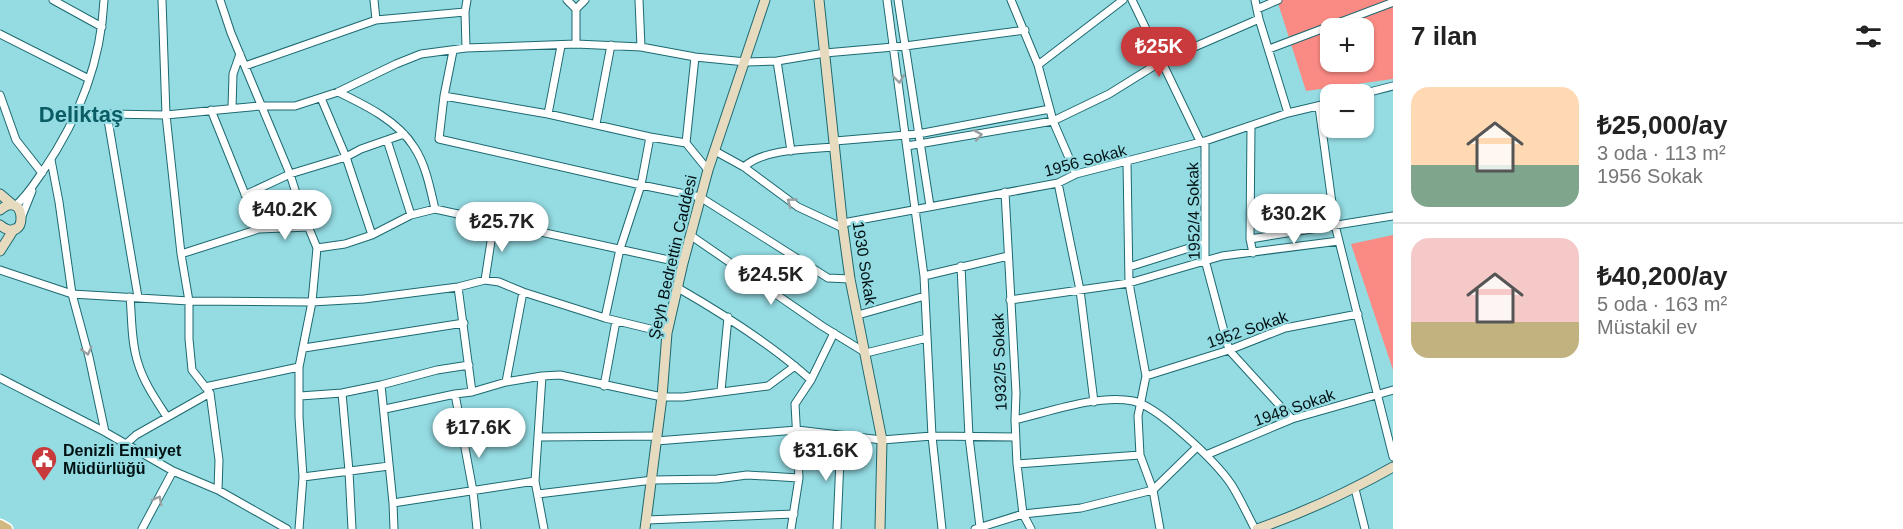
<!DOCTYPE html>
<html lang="tr">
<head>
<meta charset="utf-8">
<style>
	body { margin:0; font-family:Helvetica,sans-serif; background:#f6f6f6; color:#222; height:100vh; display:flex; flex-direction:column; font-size:22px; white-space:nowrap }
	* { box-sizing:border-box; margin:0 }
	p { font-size:20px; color:#767676 }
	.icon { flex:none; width:33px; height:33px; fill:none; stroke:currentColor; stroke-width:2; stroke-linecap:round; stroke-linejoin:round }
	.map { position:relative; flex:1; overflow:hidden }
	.side { display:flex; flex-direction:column; background:#fff; width:510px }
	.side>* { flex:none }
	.buttons { position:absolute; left:1320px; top:18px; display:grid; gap:12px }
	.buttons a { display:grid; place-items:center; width:54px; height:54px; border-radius:12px; background:#fff; box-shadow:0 2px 4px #0004; font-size:30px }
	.price { position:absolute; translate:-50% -51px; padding:0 14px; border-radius:21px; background:#fff; color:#222; font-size:20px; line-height:39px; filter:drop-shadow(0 2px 3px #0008) }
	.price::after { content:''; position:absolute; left:50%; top:36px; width:18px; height:14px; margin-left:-9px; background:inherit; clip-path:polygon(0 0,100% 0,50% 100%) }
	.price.current { background:#c93a3d; color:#fff }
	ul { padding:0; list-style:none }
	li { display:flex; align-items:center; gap:18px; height:150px; padding:0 18px }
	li+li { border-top:2px solid #e0e0e0 }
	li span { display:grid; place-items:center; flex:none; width:168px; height:120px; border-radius:18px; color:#555 }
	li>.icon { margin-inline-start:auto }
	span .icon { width:72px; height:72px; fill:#fffc; stroke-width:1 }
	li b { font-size:26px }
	h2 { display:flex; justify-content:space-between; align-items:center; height:72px; padding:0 18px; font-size:26px }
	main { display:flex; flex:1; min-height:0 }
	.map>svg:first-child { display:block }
	.green { fill:#fa8b84; fill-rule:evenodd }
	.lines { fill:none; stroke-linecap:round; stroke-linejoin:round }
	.street-casing { stroke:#1d6970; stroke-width:9 }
	.secondary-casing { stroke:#1d6970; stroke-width:11 }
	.primary-casing { stroke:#fff; stroke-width:13 }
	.street { stroke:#fff; stroke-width:7 }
	.secondary { stroke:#e7dbbf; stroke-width:9 }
	.primary { stroke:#d0b87f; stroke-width:10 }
	.oneway { stroke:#99a0a1 }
	.labels { text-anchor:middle; stroke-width:4.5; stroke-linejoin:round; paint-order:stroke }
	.street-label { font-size:16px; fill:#001114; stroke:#94dbe2 }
	.poi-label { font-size:16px; font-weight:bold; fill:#001114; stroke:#94dbe2; text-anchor:start }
	.district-label { font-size:22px; font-weight:bold; fill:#0a5d64; stroke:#94dbe2 }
</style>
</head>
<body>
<main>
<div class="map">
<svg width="1393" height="529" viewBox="0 0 1393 529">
	<rect width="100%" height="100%" fill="#94dbe2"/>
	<!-- green -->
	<path class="green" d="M 1277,0 L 1393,0 L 1393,79 L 1306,91 ZM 1330,28 L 1364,28 L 1364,62 L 1330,62 Z
		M 1393,235 L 1393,370 L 1351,244 Z"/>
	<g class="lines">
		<!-- street casing -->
		<g class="street-casing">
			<path id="street" d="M 53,0 L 102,27
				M 162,0 L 166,115 L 181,254
				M 220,0 L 231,33 L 290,174 L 301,209 L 317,248 L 312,302 L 299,367 L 299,417 L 303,477 L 299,529
				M 374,0 L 376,20
				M 567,0 L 576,9
				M 639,0 L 641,47
				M 887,0 L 924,276 L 932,436 L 942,529
				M 898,0 L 930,206
				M 1011,0 L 1038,65 L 1053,121 L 1076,174
				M 1132,0 L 1200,141
				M 1255,0 L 1259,19 L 1288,113
				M 1257,9 L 1278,0
				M 0,34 L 89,79
				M 576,44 L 576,9 L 585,0
				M 466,48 L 465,12 L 467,0
				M 1269,49 L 1391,3
				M 453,51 L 444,96 L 439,139 L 641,185 L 700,197 L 828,278 L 850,279
				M 777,61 L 791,151
				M 1038,65 L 1123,0
				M 245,66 L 376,20 L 465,12
				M 338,92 C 365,105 398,121 414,147 C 426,165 430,188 435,209
				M 1362,94 L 1393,86
				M 0,95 L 16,140 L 42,173
				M 444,96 L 548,114 L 650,137 L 686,143 L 708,170
				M 321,98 L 346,157 L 372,235
				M 1319,107 L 1335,225 L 1393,457
				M 232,108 L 233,74 L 240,54
				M 211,110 L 259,229
				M 107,114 L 138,297
				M 548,114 L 561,46
				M 76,117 L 107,114 L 166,115 L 260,106 L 295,106 L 338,92 L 396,64 L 421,54 L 466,48 L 576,44 L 641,47 L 695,57 L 746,62 L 777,61 L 825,53 L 905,46 L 1025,30
				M 596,124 L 611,45
				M 1251,126 L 1250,239 L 1253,253
				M 387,140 L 411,215
				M 835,141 L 918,134 L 1050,109
				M 1205,141 L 1205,260 L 1229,350 L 1292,419
				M 686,143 L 695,57
				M 907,146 L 1053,121 L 1109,94 L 1162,61 L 1259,19
				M 715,151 L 744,167 L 798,207 L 843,228
				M 51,160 L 59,202 L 72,294 L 89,357 L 105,432
				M 1127,162 L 1129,283 L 1146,376 L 1138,416 L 1140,455 L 1153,490 L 1160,529
				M 744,167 C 763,149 808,149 835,147
				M 1058,183 L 1080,290 L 1094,402
				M 1005,192 L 1016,393 L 1015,420 L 1017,464 L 1023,514 L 1031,529
				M 245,195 L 290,174 L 346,157 L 361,149 L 404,134
				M 15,206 C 27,196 34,184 43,171 C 78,120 101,62 104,0
				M 22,216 L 32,191
				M 843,223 L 1058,183 L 1076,174 L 1205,141 L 1288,113 L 1330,103
				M 690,235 L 822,326 L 866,353 L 927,338
				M 1250,239 L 1393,216
				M 317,248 L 345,244 L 372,235 L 411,215 L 435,209 L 683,263
				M 961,266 L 969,437 L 980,527
				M 1129,267 L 1205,243
				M 0,270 L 72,294 L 189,301 L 312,302 L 364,299 L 458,287 L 485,280 L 499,282 L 523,292 L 605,318 L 667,333
				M 924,276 L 1008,256
				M 485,280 L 494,222
				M 458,287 L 472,392
				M 678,288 C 725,315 771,344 811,380
				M 130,297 C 132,318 131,342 138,363 C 144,383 156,400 167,417
				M 1010,300 L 1129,283 L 1222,256 L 1339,241
				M 858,315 L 925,296
				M 605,318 L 620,249 L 641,185 L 650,137
				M 304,348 L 464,323
				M 542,376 L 535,481 L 544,529
				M 1146,376 L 1229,350 L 1285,328 L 1358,314
				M 0,378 L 105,432 L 173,471 L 218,490 L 287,529
				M 506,382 L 523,292
				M 381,385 L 437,370 L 469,365
				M 604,386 L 616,321
				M 205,387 L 299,367
				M 721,391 L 728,317
				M 342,393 L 349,471 L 352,529
				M 455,394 L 473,491 L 477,529
				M 300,396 L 342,393 L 381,385 L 393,503 L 394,529
				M 385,409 L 455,394 L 472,392 L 506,382 L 542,376 L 560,375 L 662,397 L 683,397 L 768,386 L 795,366
				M 1015,420 C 1049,412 1098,394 1133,401 C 1158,406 1216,462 1231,484 C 1240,498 1247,514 1255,529
				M 539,437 L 656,436
				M 656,441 L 797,430 L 882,440 L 932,436 L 1015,437
				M 126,444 L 136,435 L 210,393
				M 1206,455 L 1292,419 L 1393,390
				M 1017,464 L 1140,455
				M 303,477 L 389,466
				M 1355,489 L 1365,529
				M 218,490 L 219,460 L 210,393 L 192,370 L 189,339 L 189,301 L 181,254 L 259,229 L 309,227
				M 538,494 L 653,480 L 717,479 L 747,475 L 799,478
				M 393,503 L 535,481
				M 647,520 L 794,514
				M 142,529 L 173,471
				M 791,529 L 799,478 L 795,404 L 811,380 L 834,333
				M 837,529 L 841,436
				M 975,529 L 1023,514 L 1081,508 L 1153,490 L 1196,448"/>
		</g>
		<!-- secondary casing -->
		<g class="secondary-casing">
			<path id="secondary" d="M 819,0 L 843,228 L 850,279 L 882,440 L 880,529
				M 0,194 L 13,205
				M 0,210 C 27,187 29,248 0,225
				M 0,251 L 14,229
				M 645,529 L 662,397 L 667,333 L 683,263 L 708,170 L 765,0
				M 1257,529 C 1305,512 1349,492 1393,467"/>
		</g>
		<!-- primary casing -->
		<g class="primary-casing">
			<path id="primary" d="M 0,525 L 7,529"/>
		</g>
		<!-- street -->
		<use href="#street" class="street"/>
		<!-- secondary -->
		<use href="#secondary" class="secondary"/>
		<!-- primary -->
		<use href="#primary" class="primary"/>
	</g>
	<!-- one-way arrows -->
	<defs><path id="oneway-chevron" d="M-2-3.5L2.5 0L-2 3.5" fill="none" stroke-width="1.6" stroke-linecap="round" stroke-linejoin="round" transform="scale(1.5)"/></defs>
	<g class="oneway">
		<use href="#oneway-chevron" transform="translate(899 79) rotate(83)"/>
		<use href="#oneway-chevron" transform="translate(978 135) rotate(-10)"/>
		<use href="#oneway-chevron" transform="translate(791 202) rotate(-144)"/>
		<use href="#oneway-chevron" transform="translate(87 351) rotate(75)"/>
		<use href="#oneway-chevron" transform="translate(158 500) rotate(-62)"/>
	</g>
	<!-- icons -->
	<defs>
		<g id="civic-pin" transform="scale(1.35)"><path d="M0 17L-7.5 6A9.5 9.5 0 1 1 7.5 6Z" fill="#c93a3d" stroke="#94dbe2"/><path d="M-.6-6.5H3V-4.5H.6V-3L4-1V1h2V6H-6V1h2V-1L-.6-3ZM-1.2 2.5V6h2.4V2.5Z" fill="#fff"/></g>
	</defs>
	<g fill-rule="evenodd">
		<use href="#civic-pin" x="44" y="459"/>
	</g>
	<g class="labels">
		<!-- street labels -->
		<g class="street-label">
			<text transform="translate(1085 160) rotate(-15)" y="6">1956 Sokak</text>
			<text transform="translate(1193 211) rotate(-91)" y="6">1952/4 Sokak</text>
			<text transform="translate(672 257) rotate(-77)" y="6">Şeyh Bedrettin Caddesi</text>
			<text transform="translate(865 263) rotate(81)" y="6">1930 Sokak</text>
			<text transform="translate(1247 329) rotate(-19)" y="6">1952 Sokak</text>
			<text transform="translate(999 362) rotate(-92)" y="6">1932/5 Sokak</text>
			<text transform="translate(1294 407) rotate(-19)" y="6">1948 Sokak</text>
		</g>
		<!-- poi labels -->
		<g class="poi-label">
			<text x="63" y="456">Denizli Emniyet<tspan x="63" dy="18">Müdürlüğü</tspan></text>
		</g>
		<!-- district labels -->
		<g class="district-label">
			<text x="81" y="122">Deliktaş</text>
		</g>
	</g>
</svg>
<div class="buttons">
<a>+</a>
<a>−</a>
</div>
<b class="price current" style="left:1159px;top:78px">₺25K</b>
<b class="price" style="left:285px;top:241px">₺40.2K</b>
<b class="price" style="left:1294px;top:245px">₺30.2K</b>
<b class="price" style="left:502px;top:253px">₺25.7K</b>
<b class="price" style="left:771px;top:306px">₺24.5K</b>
<b class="price" style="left:479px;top:459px">₺17.6K</b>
<b class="price" style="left:826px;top:482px">₺31.6K</b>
</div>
<section class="side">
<h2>7 ilan<svg class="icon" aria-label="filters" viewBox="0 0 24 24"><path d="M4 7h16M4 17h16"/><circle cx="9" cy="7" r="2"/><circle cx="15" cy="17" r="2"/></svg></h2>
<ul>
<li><span style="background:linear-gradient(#ffd9b3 65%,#7fa58c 0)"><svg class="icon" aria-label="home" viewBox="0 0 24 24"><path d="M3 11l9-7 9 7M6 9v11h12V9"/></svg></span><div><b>₺25,000/ay</b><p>3 oda · 113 m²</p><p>1956 Sokak</p></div></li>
<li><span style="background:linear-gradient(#f6c9c9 70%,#c2b280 0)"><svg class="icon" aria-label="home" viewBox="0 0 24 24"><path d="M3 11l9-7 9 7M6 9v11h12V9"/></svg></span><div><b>₺40,200/ay</b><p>5 oda · 163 m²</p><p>Müstakil ev</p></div></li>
</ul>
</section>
</main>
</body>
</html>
